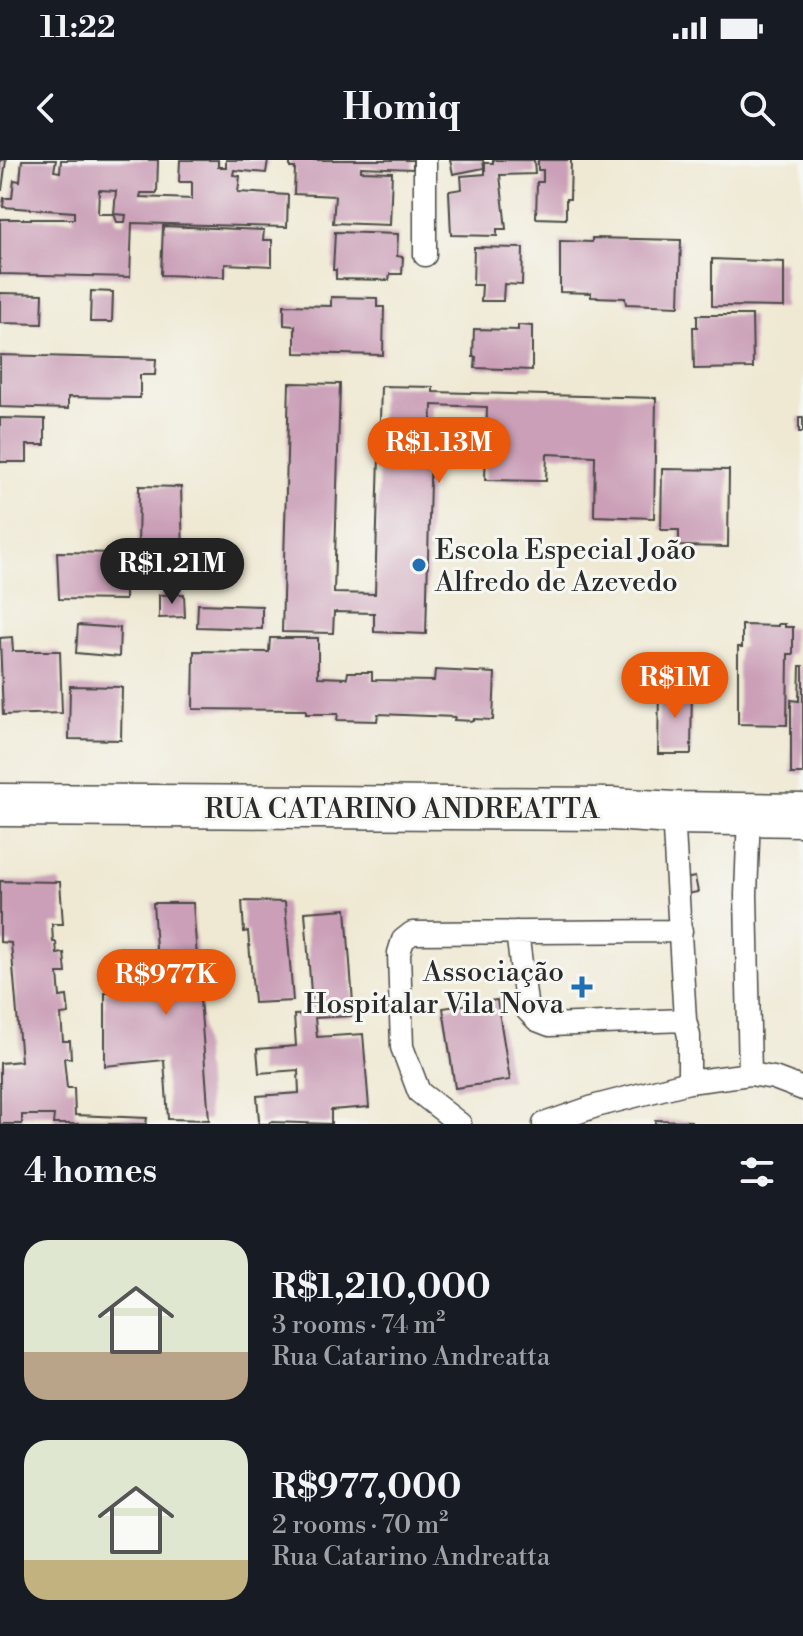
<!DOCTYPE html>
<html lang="en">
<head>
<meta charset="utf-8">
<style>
	body { margin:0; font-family:"Libre Bodoni",serif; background:#20242c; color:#f1f3f6; height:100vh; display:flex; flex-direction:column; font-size:30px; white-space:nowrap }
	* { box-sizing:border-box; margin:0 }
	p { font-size:26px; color:#9ea1a6 }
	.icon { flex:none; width:44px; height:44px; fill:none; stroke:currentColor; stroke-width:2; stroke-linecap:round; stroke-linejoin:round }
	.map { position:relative; height:964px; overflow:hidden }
	.drawer { display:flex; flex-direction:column; background:#171b24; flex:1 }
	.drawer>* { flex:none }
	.price { position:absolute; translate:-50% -68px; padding:0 18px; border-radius:28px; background:#ea580c; color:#fff; font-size:26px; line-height:52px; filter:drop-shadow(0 2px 4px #0008) }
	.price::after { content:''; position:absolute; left:50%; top:48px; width:24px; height:18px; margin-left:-12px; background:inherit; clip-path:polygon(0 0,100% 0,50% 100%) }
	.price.current { background:#222; color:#fff }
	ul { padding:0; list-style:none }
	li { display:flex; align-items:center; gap:24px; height:200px; padding:0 24px }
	li span { display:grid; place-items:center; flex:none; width:224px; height:160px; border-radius:24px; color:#555 }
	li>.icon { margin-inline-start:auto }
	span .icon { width:96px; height:96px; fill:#fffc; stroke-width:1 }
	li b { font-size:34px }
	h2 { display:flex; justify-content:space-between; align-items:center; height:96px; padding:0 24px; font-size:34px }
	.status { display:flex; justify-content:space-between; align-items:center; height:56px; padding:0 40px; background:#171b24; direction:ltr }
	.status svg { height:22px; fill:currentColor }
	header { display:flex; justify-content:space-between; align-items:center; height:104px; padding:0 24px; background:#171b24; font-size:36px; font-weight:700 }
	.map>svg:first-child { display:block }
	.building { fill:#ca9fb7; fill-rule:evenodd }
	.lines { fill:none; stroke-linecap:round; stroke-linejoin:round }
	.service-casing { stroke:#484844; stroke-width:25 }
	.minor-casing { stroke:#484844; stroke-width:45 }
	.service { stroke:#fff; stroke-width:22 }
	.minor { stroke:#fff; stroke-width:42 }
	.poi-dot { fill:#1f6fb2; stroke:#f6f6f2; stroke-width:3 }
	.labels { text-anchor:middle; stroke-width:6; stroke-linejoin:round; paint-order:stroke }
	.poi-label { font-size:28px; fill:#2b2b2b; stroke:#f6f6f2; text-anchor:start }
	.street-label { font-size:28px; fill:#2b2b2b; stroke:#f6f6f2 }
</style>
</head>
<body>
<div class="status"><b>11:22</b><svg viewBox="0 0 49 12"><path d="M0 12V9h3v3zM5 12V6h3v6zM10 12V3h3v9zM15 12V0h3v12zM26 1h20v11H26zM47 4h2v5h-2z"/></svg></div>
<header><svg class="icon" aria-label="back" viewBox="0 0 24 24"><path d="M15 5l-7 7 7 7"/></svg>Homiq<svg class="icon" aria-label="search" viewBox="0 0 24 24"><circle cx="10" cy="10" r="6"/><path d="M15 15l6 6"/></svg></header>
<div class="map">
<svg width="803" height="964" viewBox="0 0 803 964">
	<rect width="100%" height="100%" fill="#f6f6f2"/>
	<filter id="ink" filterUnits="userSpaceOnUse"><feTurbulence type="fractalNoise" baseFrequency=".0125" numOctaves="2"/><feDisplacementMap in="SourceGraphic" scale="16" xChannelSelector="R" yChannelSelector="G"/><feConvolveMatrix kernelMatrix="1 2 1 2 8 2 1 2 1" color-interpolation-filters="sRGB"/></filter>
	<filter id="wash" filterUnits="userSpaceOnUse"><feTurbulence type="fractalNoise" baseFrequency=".006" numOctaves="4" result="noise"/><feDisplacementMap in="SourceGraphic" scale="32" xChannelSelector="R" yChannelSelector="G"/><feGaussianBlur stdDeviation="1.8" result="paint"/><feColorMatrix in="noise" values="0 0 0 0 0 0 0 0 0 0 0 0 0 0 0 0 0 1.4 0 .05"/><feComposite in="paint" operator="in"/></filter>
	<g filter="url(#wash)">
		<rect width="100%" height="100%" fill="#efe9d3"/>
		<g id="blocks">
			<!-- building -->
			<path class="building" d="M 0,0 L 6,0 L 2,30 L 0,30 Z
				M 22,0 L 56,0 L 54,11 L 60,12 L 61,0 L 158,0 L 157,33 L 141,33 L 140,37 L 192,39 L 192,22 L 179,22 L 180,0 L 218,0 L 218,7 L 226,7 L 226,0 L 268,0 L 266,13 L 234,10 L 233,15 L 240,16 L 238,32 L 288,35 L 287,67 L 132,63 L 130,117 L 0,114 L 0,59 L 74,59 L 74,52 L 3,47 L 4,38 L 12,38 L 14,20 L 20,21 ZM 99,30 L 116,31 L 114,54 L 126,55 L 125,62 L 117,62 L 114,54 L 98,54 Z
				M 290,0 L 413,0 L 413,9 L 361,7 L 361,11 L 392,12 L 390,65 L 333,63 L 335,36 L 294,34 L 295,8 L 290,8 Z
				M 450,0 L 483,0 L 484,8 L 453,14 Z
				M 493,0 L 534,0 L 535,14 L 500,15 L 506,69 L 497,69 L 497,76 L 451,75 L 449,31 L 462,29 L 461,16 L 485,14 L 485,3 L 493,3 Z
				M 538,0 L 571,0 L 570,39 L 566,39 L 566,59 L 536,58 L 537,22 L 543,22 L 543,10 L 538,10 Z
				M 163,66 L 264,70 L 263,80 L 272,80 L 272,106 L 225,104 L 225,117 L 161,115 Z
				M 335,72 L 398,74 L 397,96 L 403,97 L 402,114 L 390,114 L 389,120 L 336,119 L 336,110 L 333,110 Z
				M 592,78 L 681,80 L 679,146 L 626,144 L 625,138 L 591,137 L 591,133 L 560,132 L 560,81 L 592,82 Z
				M 474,87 L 523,88 L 522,125 L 504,124 L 503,141 L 481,141 L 482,125 L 473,125 Z
				M 712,99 L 784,102 L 784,147 L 712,146 Z
				M 91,131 L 113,132 L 112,162 L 90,162 Z
				M 0,133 L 43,134 L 42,164 L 0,163 Z
				M 331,137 L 377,138 L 377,147 L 384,147 L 383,195 L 295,193 L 295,166 L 284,165 L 284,145 L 331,146 Z
				M 697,155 L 752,155 L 753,208 L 694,209 L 693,167 L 697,167 Z
				M 518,165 L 532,166 L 532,210 L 475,208 L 476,197 L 473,197 L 474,169 L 518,170 Z
				M 0,195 L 156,199 L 155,215 L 140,215 L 140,238 L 68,237 L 68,249 L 0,247 Z
				M 289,223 L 340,224 L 334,433 L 375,434 L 381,226 L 433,227 L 433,232 L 656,238 L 654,358 L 594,356 L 595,296 L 547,294 L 546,321 L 485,320 L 487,247 L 432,245 L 426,474 L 374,472 L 374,453 L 334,452 L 333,473 L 282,472 Z
				M 799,257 L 803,257 L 803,272 L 799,272 Z
				M 0,258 L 45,259 L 45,285 L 27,285 L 27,302 L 0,302 Z
				M 662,309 L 729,310 L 728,387 L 679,386 L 679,370 L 661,370 Z
				M 139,326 L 181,327 L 183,393 L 138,393 Z
				M 57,392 L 117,393 L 119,425 L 125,425 L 125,440 L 59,439 Z
				M 184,434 L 185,457 L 159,458 L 159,435 Z
				M 198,444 L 262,446 L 262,469 L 197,467 Z
				M 778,464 L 785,464 L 785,467 L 793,467 L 793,494 L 788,494 L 787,565 L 738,564 L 738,487 L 742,487 L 742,465 L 778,466 Z
				M 78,465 L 120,468 L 119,497 L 76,493 Z
				M 12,477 L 13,491 L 60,491 L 62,553 L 3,555 L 0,478 Z
				M 270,478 L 318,478 L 318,517 L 347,518 L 348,512 L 372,512 L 372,520 L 434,521 L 435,510 L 495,513 L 493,560 L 474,559 L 474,561 L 454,560 L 455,557 L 378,554 L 377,561 L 337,560 L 338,554 L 306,554 L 306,550 L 193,549 L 194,491 L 269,492 Z
				M 800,506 L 803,506 L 803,614 L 791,614 L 791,540 L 799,541 Z
				M 70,526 L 122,527 L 121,580 L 69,579 Z
				M 659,526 L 692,526 L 691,594 L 658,594 Z
				M 695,717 L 698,732 L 681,735 L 679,720 Z
				M 0,721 L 60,722 L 63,764 L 52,764 L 53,782 L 56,782 L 57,794 L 64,793 L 66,813 L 58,813 L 60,837 L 67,836 L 69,854 L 61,855 L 63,881 L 70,881 L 71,898 L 64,898 L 67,928 L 74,928 L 75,955 L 147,958 L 146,964 L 53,964 L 54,955 L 22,955 L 22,964 L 0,964 L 0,903 L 21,901 L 11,783 L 0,782 Z
				M 242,741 L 285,742 L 293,841 L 254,843 L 248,771 L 244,772 Z
				M 153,743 L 193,743 L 209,960 L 168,959 L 164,900 L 105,906 L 105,833 L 148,830 L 148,834 L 159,833 Z
				M 346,749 L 353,843 L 350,843 L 351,856 L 315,858 L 317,877 L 363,874 L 369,947 L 331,950 L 331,964 L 270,962 L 269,964 L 258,964 L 259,961 L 257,936 L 299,933 L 298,910 L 259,913 L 257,889 L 296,886 L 294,855 L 316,854 L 316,846 L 312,846 L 305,752 Z
				M 497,840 L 510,920 L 455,928 L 443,848 Z
				M 655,960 L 691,961 L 691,964 L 655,964 Z"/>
		</g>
	</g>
	<g filter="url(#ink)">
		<use href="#blocks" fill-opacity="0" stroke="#484844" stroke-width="2"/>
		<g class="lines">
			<!-- service casing -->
			<g class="service-casing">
				<path id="service" d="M 425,0 L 425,95
					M 673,653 L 685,860 L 689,876 L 689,922
					M 749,654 L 746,735 L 750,914
					M 517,772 L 527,850 L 537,860 L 550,865 L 685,860
					M 460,964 L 419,932 L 402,887 L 399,793 L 403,780 L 412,773 L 681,771
					M 544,964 L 596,946 L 689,922 L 750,914 L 774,918 L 803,929"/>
			</g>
			<!-- minor casing -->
			<g class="minor-casing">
				<path id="minor" d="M 0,645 L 613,649 L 673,653 L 803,655"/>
			</g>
			<!-- service -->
			<use href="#service" class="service"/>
			<!-- minor -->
			<use href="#minor" class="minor"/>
		</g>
	</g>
	<!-- markers -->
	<g class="poi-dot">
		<circle cx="419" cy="405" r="8"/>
		<path d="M578 815h8v8h8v8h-8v8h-8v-8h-8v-8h8z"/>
	</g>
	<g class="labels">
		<!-- poi labels -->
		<g class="poi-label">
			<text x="435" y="399">Escola Especial João<tspan x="435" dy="32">Alfredo de Azevedo</tspan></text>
			<text x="564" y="821" text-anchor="end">Associação<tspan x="564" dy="32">Hospitalar Vila Nova</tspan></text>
		</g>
		<!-- street labels -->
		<g class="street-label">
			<text x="402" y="658">RUA CATARINO ANDREATTA</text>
		</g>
	</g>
</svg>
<b class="price" style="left:439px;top:325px">R$1.13M</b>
<b class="price current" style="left:172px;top:446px">R$1.21M</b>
<b class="price" style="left:675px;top:560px">R$1M</b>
<b class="price" style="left:166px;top:857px">R$977K</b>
</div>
<section class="drawer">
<h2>4 homes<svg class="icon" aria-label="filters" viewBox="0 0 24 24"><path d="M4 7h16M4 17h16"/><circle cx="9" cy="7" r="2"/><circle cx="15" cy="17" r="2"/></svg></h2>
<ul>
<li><span style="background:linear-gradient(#dfe7d0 70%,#b9a48a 0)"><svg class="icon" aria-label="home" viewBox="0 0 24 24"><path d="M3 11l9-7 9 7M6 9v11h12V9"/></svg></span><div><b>R$1,210,000</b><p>3 rooms · 74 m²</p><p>Rua Catarino Andreatta</p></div></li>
<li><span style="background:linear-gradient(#dfe7d0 75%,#c2b280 0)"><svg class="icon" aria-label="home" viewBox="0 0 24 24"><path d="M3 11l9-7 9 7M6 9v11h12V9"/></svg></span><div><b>R$977,000</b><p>2 rooms · 70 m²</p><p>Rua Catarino Andreatta</p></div></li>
</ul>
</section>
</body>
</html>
